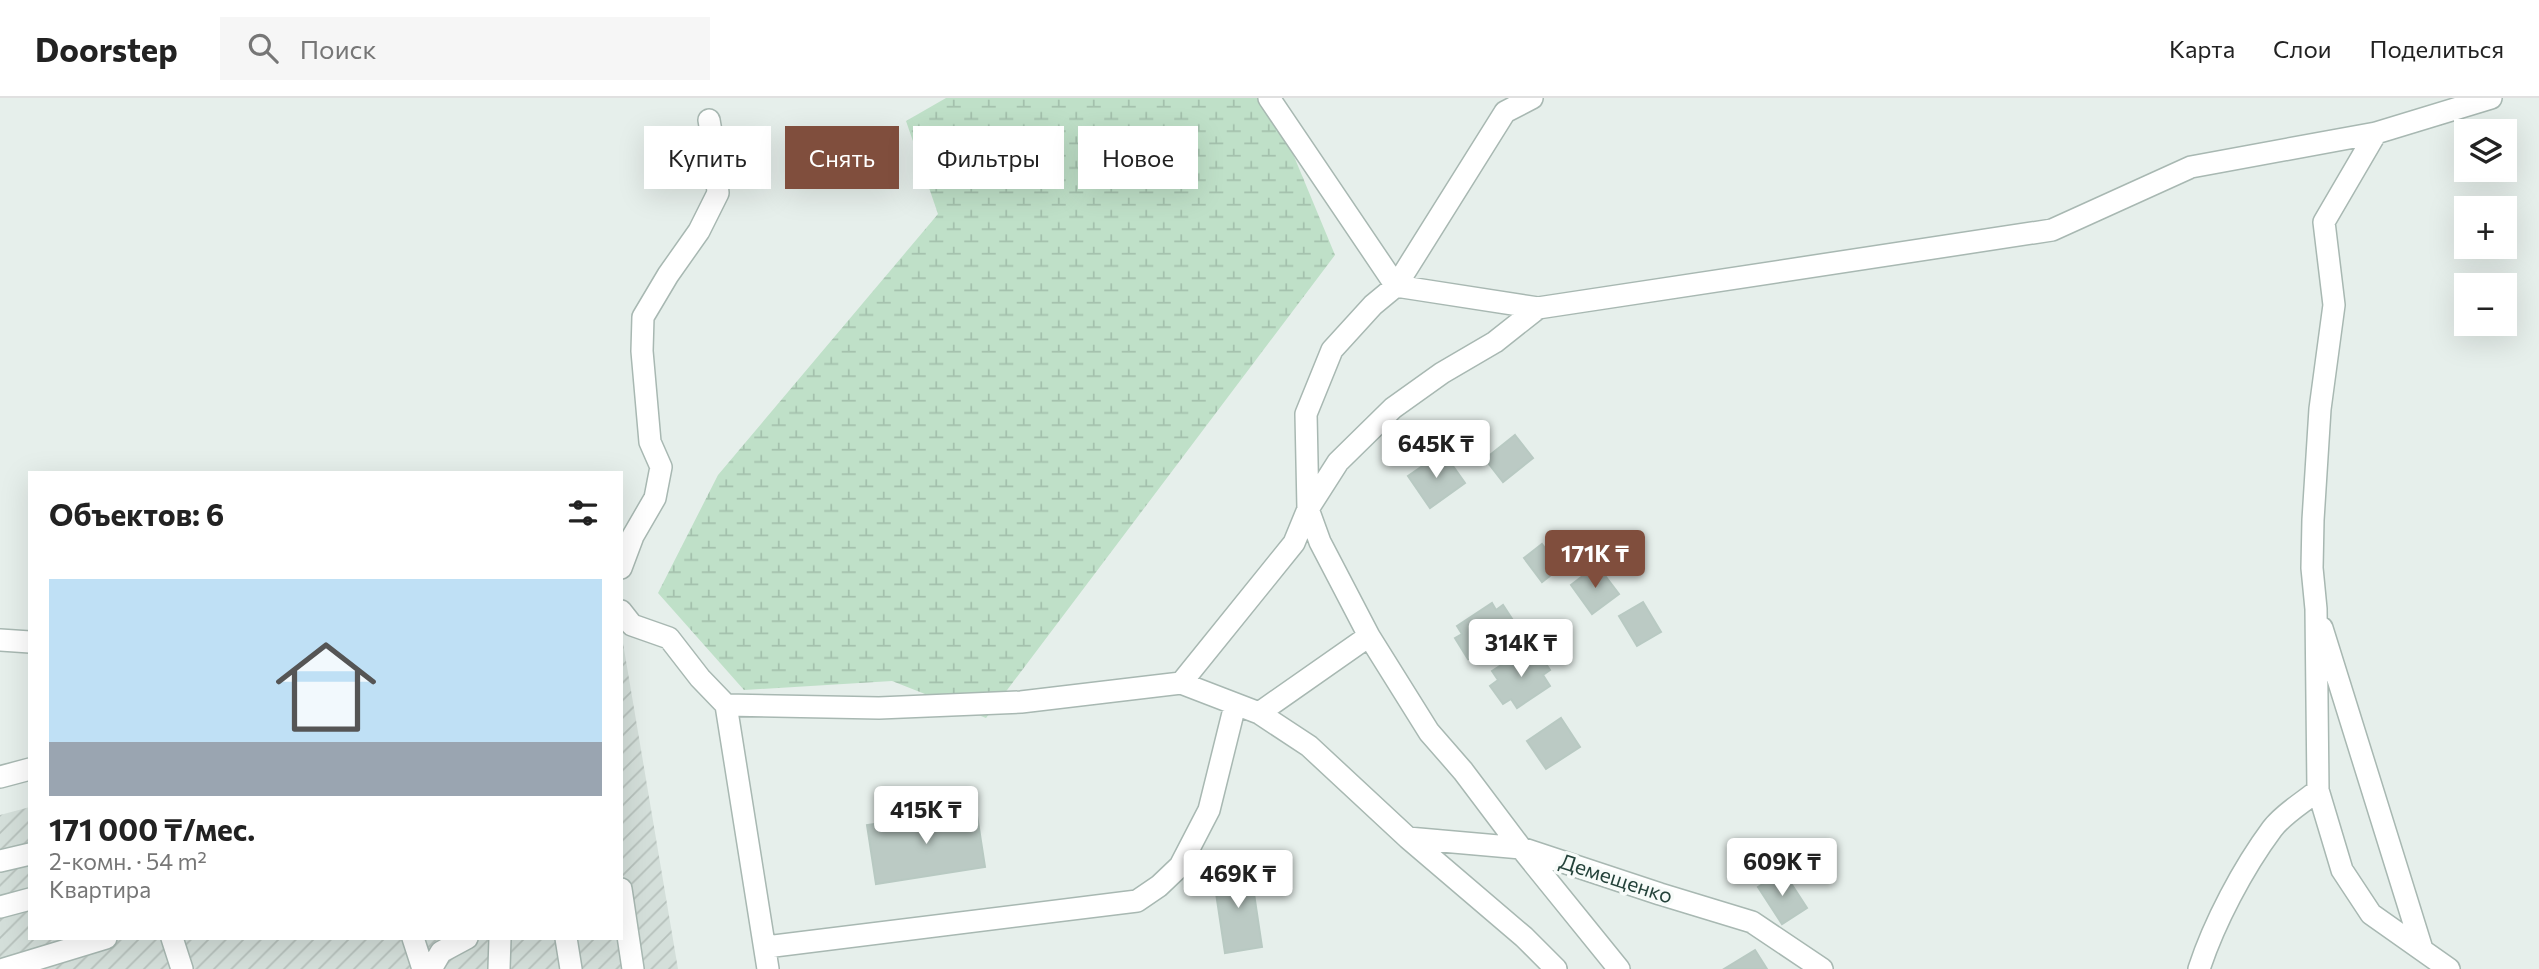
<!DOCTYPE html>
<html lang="ru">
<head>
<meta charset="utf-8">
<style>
	body { margin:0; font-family:Commissioner,sans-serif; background:#f6f6f6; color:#222; height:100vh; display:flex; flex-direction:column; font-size:26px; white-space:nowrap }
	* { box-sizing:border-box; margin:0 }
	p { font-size:23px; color:#767676 }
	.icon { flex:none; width:38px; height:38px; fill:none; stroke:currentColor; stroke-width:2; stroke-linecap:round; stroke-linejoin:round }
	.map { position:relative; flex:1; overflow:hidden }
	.drawer { position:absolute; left:28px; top:373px; width:595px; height:469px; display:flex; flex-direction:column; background:#fff; border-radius:0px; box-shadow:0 7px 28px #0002 }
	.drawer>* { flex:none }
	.top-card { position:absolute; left:644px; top:28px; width:665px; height:63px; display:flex; gap:14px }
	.controls { position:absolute; left:2454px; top:21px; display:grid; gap:14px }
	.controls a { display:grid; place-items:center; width:63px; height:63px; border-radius:0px; background:#fff; box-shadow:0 7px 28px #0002; font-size:35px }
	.price { position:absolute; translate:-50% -60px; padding:0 16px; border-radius:7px; background:#fff; color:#222; font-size:23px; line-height:46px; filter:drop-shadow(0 2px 4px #0008) }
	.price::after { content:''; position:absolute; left:50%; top:42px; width:21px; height:16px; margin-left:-10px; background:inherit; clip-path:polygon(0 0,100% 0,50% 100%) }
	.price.selected { background:#804e3d; color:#fff }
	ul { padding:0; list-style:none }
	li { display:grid; align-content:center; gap:14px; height:371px; padding:0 21px }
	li+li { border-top:2px solid #e0e0e0 }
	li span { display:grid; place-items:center; height:217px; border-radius:0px; color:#555 }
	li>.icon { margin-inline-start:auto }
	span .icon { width:126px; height:126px; fill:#fffc; stroke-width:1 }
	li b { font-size:30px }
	h2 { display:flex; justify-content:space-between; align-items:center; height:84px; padding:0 21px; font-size:30px }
	.chip { padding:0 24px; border-radius:0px; background:#fff; box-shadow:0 7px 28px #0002; font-size:24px; line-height:63px }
	.chip.selected { background:#804e3d; color:#fff }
	header { display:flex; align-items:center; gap:42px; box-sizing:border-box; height:98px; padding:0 35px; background:#fff; border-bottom:2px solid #e0e0e0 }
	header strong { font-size:33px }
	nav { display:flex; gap:38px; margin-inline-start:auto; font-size:24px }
	.search { width:490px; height:63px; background:#f6f6f6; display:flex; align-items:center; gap:18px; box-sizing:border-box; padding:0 24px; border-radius:0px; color:#767676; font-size:26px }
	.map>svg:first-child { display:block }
	.industrial { fill:url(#industrial-furrows) }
	.wetland { fill:url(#wetland-marsh) }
	.building { fill:#bbcac4; stroke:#b8c9c2; stroke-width:2 }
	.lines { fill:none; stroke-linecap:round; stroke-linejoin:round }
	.minor-casing { stroke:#a8b8b2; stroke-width:24 }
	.minor { stroke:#fff; stroke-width:21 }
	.labels { text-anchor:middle; stroke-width:7; stroke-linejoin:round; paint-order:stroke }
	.street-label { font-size:21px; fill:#24423a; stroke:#f7fbf9 }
</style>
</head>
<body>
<header>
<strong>Doorstep</strong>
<div class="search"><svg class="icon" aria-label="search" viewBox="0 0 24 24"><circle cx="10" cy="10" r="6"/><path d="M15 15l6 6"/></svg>Поиск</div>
<nav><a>Карта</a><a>Слои</a><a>Поделиться</a></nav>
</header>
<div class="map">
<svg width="2539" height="871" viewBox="0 0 2539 871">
	<defs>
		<pattern id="industrial-furrows" width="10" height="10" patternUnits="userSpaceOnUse" patternTransform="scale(1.75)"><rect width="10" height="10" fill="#d4dfda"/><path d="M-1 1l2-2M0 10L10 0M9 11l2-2" fill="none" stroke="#b6c1bc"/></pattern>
		<pattern id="wetland-marsh" width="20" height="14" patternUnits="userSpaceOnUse" patternTransform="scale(1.75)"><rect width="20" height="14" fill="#bfe0c8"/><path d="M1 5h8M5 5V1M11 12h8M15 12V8" fill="none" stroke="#a4c1ad"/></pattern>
	</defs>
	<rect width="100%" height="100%" fill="#e6efeb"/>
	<!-- industrial -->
	<path class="industrial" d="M 621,545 L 623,545 L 678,871 L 0,871 L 0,717 L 30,709 L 30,840 L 621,840 Z"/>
	<!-- wetland -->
	<path class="wetland" d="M 946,0 L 1259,0 L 1286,39 L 1335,157 L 986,620 L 892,583 L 744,592 L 658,495 L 718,377 L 938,116 L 906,23 Z"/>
	<!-- building -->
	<path class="building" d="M 1515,337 L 1533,360 L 1503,384 L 1485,361 Z
		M 1443,354 L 1465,385 L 1430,410 L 1408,378 Z
		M 1542,446 L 1560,470 L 1542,484 L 1524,460 Z
		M 1597,467 L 1619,496 L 1592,516 L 1571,487 Z
		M 1643,504 L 1661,534 L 1637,548 L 1619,518 Z
		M 1492,505 L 1496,512 L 1503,507 L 1516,527 L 1509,531 L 1514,539 L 1479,562 L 1476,556 L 1468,561 L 1455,540 L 1462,536 L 1457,528 Z
		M 1526,551 L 1531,559 L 1538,554 L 1550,572 L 1543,577 L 1550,588 L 1517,610 L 1511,601 L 1503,606 L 1490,588 L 1498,582 L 1492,573 Z
		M 1561,620 L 1580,649 L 1546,671 L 1527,643 Z
		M 976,711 L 985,769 L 876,786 L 867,727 Z
		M 1250,769 L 1262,849 L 1225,855 L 1213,775 Z
		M 1783,773 L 1807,810 L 1782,826 L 1758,789 Z
		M 1755,852 L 1767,871 L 1724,871 Z"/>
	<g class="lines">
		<!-- minor casing -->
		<g class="minor-casing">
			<path id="minor" d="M 1269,0 L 1396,188 L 1538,210 L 2052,132 L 2191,69 L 2376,35 L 2491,0
				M 1505,14 L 1532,0
				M 1538,210 L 1495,244 L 1442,275 L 1393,310 L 1338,364 L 1308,411 L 1320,444 L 1369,538 L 1429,634 L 1463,673 L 1521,750 L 1619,871
				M 621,470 L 633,438 L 655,400 L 661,369 L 650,344 L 642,253 L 643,219 L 668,177 L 699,133 L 718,95 L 714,51 L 709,22
				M 621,513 L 632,527 L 669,540 L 700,580 L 726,607 L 768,871
				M 2322,530 L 2422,851
				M 0,542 L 30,544
				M 1181,585 L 1259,615 L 1309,648 L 1408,740 L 1524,839 L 1556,871
				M 726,607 L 879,610 L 1021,604 L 1181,585 L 1294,445 L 1308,411 L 1306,316 L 1332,252 L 1373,207 L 1396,188 L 1505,14
				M 1259,615 L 1369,538
				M 0,679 L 30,671
				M 2318,692 L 2342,772 L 2371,816 L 2449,871
				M 1408,740 L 1521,750 L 1660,796 L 1752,824 L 1822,871
				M 0,763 L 30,756
				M 621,791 L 633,871
				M 0,809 L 30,801
				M 172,840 L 182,871
				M 413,840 L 423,871
				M 566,840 L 571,871
				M 766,849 L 1137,803 L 1159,788 L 1180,768 L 1209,712 L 1235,607
				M 4,871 L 106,840
				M 431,871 L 441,854 L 467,840
				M 499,871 L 500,840
				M 2199,871 C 2214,825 2243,770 2272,731 C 2283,716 2304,704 2318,692 L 2316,511 L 2312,470 L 2313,422 L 2320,311 L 2334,207 L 2324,124 L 2376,35"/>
		</g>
		<!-- minor -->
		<use href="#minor" class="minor"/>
	</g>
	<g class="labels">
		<!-- street labels -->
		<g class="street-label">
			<text transform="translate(1616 781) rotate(18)" y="7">Демещенко</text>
		</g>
	</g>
</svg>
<div class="controls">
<a><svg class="icon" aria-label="layers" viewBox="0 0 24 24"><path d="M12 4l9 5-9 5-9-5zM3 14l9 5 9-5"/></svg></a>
<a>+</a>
<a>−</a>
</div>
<b class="price" style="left:1436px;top:382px">645K ₸</b>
<b class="price selected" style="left:1595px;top:492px">171K ₸</b>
<b class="price" style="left:1521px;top:581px">314K ₸</b>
<b class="price" style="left:926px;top:748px">415K ₸</b>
<b class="price" style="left:1782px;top:800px">609K ₸</b>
<b class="price" style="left:1238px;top:812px">469K ₸</b>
<div class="top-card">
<a class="chip">Купить</a>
<a class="chip selected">Снять</a>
<a class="chip">Фильтры</a>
<a class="chip">Новое</a>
</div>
<section class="drawer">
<h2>Объектов: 6<svg class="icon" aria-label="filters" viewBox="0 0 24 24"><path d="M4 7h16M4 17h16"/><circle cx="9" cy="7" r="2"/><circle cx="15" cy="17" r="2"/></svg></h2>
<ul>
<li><span style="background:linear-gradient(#bfe0f5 75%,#9aa5b1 0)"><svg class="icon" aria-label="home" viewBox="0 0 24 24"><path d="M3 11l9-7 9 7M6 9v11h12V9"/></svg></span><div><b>171 000 ₸/мес.</b><p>2-комн. · 54 m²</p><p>Квартира</p></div></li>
</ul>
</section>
</div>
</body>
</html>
